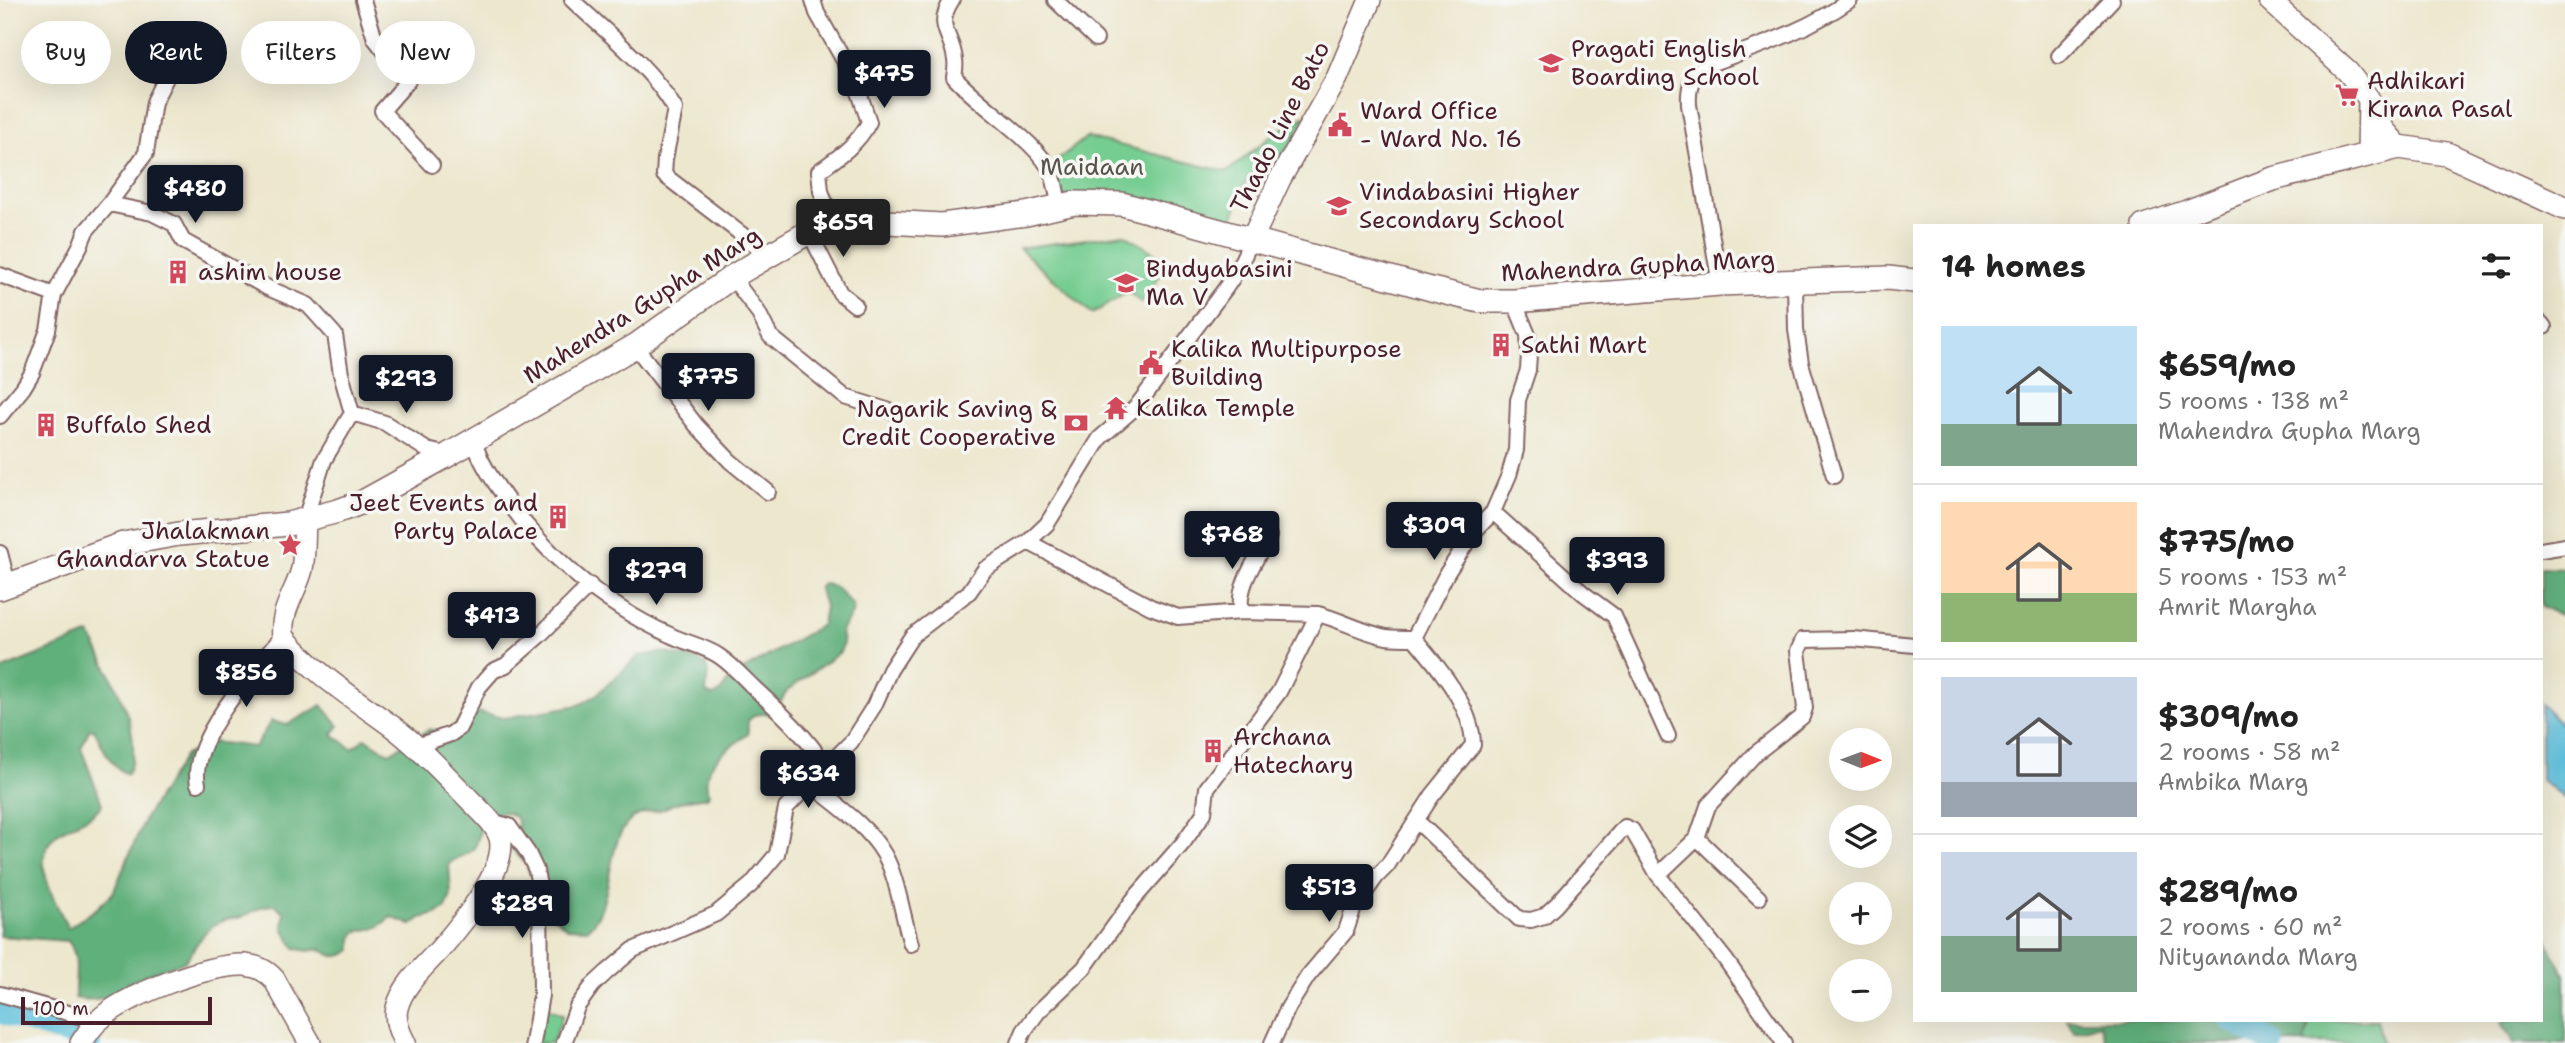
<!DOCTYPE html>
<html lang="en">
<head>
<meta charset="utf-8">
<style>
	body { margin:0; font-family:"Shantell Sans",sans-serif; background:#f6f6f6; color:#222; height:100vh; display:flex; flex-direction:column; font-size:26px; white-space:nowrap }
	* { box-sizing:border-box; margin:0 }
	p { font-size:23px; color:#767676 }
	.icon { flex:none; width:38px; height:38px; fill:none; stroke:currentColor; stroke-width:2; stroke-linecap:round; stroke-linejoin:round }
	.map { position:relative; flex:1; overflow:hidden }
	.drawer { position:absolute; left:1913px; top:224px; width:630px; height:798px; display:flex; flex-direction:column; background:#fff; border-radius:0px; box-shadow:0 7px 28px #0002 }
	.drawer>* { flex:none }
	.hud { position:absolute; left:21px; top:21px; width:665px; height:63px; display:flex; gap:14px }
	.needle { width:46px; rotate:91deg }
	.fabs { position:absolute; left:1829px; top:728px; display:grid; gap:14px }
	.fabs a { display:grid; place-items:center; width:63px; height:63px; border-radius:50%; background:#fff; box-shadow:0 7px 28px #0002; font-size:35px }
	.scale { position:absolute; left:21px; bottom:18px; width:191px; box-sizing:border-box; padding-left:7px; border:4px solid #4a1f2b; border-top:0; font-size:19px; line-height:24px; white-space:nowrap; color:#4a1f2b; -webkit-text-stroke:5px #f6f6f2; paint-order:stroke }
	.price { position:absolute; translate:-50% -60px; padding:0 16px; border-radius:7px; background:#111827; color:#fff; font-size:23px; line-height:46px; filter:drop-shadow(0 2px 4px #0008) }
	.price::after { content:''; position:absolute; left:50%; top:42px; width:21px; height:16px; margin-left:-10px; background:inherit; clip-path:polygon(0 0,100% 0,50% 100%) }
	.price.active { background:#222; color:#fff }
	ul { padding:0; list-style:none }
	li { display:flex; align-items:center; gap:21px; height:175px; padding:0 28px }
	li+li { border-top:2px solid #e0e0e0 }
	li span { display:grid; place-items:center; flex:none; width:196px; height:140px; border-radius:0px; color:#555 }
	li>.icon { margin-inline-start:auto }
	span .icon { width:84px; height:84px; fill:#fffc; stroke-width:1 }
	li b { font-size:30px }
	h2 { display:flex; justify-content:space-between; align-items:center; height:84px; padding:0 28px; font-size:30px }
	.tag { padding:0 24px; border-radius:32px; background:#fff; box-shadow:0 7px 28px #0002; font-size:24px; line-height:63px }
	.tag.active { background:#111827; color:#fff }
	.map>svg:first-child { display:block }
	.green { fill:#76cd92; stroke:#60765e; stroke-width:2 }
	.forest { fill:#60b07c; stroke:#556854; stroke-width:2 }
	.water { fill:#5dbfdb; stroke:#546f83; stroke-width:2 }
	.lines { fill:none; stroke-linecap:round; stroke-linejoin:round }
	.river { stroke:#5dbfdb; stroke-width:23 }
	.street-casing { stroke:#836564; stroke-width:18 }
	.secondary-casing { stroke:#836564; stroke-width:24 }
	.primary-casing { stroke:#836564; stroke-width:26 }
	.street { stroke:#fff; stroke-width:14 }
	.secondary { stroke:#fff; stroke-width:21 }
	.primary { stroke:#fff; stroke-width:23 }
	.labels { text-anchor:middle; stroke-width:7; stroke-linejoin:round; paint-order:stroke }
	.poi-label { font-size:24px; fill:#4a1f2b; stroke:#f6f6f2; text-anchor:start }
	.street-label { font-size:24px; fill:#4a1f2b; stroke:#f6f6f2 }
	.park-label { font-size:24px; fill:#57534a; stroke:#f6f6f2 }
</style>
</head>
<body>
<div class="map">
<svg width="2565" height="1043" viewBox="0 0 2565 1043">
	<rect width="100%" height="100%" fill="#f6f6f2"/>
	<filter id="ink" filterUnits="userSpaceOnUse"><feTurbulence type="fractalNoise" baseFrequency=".0143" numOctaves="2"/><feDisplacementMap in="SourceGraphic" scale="14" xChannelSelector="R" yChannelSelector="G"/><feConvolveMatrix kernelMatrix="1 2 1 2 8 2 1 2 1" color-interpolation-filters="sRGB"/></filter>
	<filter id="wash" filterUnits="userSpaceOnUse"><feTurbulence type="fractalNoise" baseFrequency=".00686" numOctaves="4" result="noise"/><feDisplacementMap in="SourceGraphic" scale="28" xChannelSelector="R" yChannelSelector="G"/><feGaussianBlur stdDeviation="1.57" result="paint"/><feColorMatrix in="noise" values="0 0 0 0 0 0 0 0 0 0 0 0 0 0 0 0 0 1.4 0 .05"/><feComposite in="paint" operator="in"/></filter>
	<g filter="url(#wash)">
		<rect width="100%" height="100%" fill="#ede7ce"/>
		<!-- green -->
		<path class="green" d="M 1306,116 L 1289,148 L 1244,184 L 1232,220 L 1111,192 L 1059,197 L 1051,165 L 1087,137 L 1227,172 L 1276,132 Z
			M 1124,234 L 1169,262 L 1142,303 L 1128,292 L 1092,314 L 1019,248 Z
			M 545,1007 L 563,1015 L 552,1043 L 537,1043 Z
			M 2310,1020 L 2377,1020 L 2383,1043 L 2304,1043 Z"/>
		<!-- forest -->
		<path class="forest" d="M 2541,567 L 2565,568 L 2565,617 L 2541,607 Z
			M 823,583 L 837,588 L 853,606 L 852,614 L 841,631 L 843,644 L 840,652 L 787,691 L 779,705 L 771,713 L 754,715 L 748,721 L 748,734 C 729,748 697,766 709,794 L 707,797 C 698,799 689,799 680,802 C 673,803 667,808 660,810 C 653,812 645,812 639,815 C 601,831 618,906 587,929 L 567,928 L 554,917 L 542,884 L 529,872 L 527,865 L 513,850 L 512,836 L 518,827 L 516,818 C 506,808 496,813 484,817 C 479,827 481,841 473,849 C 467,857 456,856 449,864 L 451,895 L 446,908 L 436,914 L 421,918 L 412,925 L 391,917 L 378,927 L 356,932 L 352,938 L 352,950 C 340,958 333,959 321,949 L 307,951 L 295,948 L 283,928 L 284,913 L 276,905 C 261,904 255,912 241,917 C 236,919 230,918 225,920 C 202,928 197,947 184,962 C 169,966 155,971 141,977 C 114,988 108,1005 75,998 C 74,978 81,958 68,941 L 0,936 L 0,670 L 90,634 C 107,670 149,735 127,774 C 110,767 102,745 94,729 L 89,730 L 81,748 L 102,804 C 94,817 77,822 65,829 C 23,851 54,898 68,928 L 96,909 L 113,893 L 145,818 L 185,755 L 213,742 L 255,747 L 271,721 L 287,725 L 322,705 L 339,726 L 332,734 L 352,749 L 365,738 L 389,753 L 430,729 L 445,733 L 473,711 L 504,718 L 579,705 L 595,696 L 639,656 L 663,652 L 697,660 L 706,665 L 708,672 L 706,693 L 713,696 L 720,692 L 731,677 L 822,625 L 825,606 L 819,588 Z
			M 2541,904 L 2548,943 L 2565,975 L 2565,1043 L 2514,1043 L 2501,1023 L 2505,1020 L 2541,1020 Z
			M 2067,1020 L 2310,1020 L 2304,1043 L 2106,1043 L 2100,1024 L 2074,1032 Z"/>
		<!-- water -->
		<path class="water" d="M 2541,704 L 2565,727 L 2565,799 L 2541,780 Z"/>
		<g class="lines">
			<!-- river -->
			<path class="river" d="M 0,1012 L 84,1039 L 89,1043
				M 2230,1020 L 2273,1043"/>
		</g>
	</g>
	<g filter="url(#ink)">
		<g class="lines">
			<!-- street casing -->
			<g class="street-casing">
				<path id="street" d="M 363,0 L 375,39 L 408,81 L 382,111 L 432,165
					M 572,0 C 606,32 652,68 675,109 L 665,159 L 664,175 L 770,256
					M 813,0 L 817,13 L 855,80 L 869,122 C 859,143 839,157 819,171 L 821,191 L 831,219
					M 952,0 C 934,28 952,32 955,60 C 956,65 955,72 954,77 C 979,106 1040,143 1052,174 C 1056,184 1057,196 1060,207
					M 1055,0 L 1096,39
					M 2059,56 L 2112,0
					M 109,204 L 152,213 L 174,224 L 183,241 L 268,288 L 308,305 L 335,335 L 341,374 L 352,413 L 324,460 L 305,519
					M 809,232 L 840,293 L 855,305
					M 0,275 L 54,295
					M 732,277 L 758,312 L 770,336 L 845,397 L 890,411
					M 1795,283 L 1796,330 L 1801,363 L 1834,476
					M 1720,284 L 1689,105 C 1688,86 1691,76 1707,65 C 1756,47 1807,31 1850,0
					M 2541,323 L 2544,327
					M 635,346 L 696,425 L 730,461 L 768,492
					M 352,413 L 385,423 L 427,450 L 448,455
					M 0,416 L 23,388 L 32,373 L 48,330 L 54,295 L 80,246 L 86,231 L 109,204 L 146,153 L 154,102 L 168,74 L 197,62
					M 474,440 C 478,457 488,473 498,487 C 539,550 601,604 670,635 C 686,643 704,646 719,656 C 731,664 741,675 751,685 C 778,710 806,735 826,767
					M 1493,512 L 1583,593 L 1614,616 L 1668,736
					M 1028,542 L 1151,607 L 1178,617 L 1242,612 L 1318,614
					M 2541,550 L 2565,546
					M 0,553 L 8,584
					M 1242,612 C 1235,588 1258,557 1269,536
					M 1414,638 L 1447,573 L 1473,533 L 1493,512 L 1509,475 L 1516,450 L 1518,400 L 1528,370 L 1529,354 L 1528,335 L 1514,301
					M 417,746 L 451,734 L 459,728 L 479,687 L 493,671 L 506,665 L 541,634 L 590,585
					M 809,783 C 835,804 867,825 884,854 C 897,876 903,918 911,944
					M 198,784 C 188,741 256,667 283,636
					M 1417,821 L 1519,919 L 1531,920 L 1544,916 L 1556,905 L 1620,832 L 1625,827 L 1632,830 L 1658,875 L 1725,959 L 1784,1043
					M 495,828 L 498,823 L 509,826 L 528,853 L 536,870 L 540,892 L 541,995 L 533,1043
					M 1697,838 L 1759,898
					M 1658,875 L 1697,838 L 1708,806 L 1755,754 L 1802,717 L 1805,708 L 1798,651 L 1803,640 L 1853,639 L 1914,645
					M 0,994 L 97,1021
					M 564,1043 L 577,1007 L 593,985 L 607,972 L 633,950 L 716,914 L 751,885 L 777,854 L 786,808 L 851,742 L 874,706 L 890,670 L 912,636 L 969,592 L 985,569 L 1028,542 L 1047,524 L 1100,438 L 1136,407 L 1225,289 L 1237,271 L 1252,239
					M 1019,1043 L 1024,1031 L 1038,1012 L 1084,968 L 1133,900 L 1183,843 L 1204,813 L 1207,788 L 1279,692 L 1318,614 C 1341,620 1362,632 1386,637 C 1395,638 1405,638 1414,638
					M 1272,1043 L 1288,1008 L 1308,976 L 1346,931 L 1353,910 L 1376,877 L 1387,866 L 1432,796 L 1473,745 C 1473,707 1437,665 1414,638"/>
			</g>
			<!-- secondary casing -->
			<g class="secondary-casing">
				<path id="secondary" d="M 2269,0 L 2348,72 L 2369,99 L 2368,155
					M 2372,105 L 2384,130 L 2399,147
					M 1252,239 L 1280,179 L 1337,78 L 1370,0
					M 305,519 C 304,535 305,553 302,569 C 296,593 280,610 283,636 C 313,673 355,699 393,727 C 421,748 443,773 467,797 C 478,809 495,822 500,838 C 508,869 460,926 441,948 C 425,966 403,984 397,1008 C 394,1020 399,1032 405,1043
					M 81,1043 C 86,1036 91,1027 98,1021 C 123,996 210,963 245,965 C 257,966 266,970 274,979 L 310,1043"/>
			</g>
			<!-- primary casing -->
			<g class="primary-casing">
				<path id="primary" d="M 2144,226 L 2187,212 L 2273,179 L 2399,147 L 2447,154 L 2565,208
					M 0,588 L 123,544 L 179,534 L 288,524 L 338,511 L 363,502 L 448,455 L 635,346 L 732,277 L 831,219 L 942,225 L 1026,214 L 1074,203 L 1122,204 L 1431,289 L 1480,301 L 1514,301 L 1720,284 L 1888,278 L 1914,281"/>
			</g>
			<!-- street -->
			<use href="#street" class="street"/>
			<!-- secondary -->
			<use href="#secondary" class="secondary"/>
			<!-- primary -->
			<use href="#primary" class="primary"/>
		</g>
	</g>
	<!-- icons -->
	<defs>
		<g id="school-bare" transform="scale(1.89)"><path d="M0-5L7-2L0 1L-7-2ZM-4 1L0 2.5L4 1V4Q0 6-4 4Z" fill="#d1495b" stroke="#f6f6f2" stroke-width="2.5" paint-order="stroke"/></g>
		<g id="supermarket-bare" transform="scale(1.89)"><path d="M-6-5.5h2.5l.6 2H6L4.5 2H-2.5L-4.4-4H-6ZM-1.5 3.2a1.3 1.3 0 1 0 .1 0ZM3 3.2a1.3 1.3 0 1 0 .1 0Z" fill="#d1495b" stroke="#f6f6f2" stroke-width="2.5" paint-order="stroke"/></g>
		<g id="civic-bare" transform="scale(1.89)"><path d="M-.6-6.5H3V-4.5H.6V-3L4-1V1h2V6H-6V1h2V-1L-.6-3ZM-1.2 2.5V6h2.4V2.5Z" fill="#d1495b" stroke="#f6f6f2" stroke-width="2.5" paint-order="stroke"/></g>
		<g id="university-bare" transform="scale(1.89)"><path d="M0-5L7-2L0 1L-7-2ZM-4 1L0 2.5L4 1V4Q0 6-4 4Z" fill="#d1495b" stroke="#f6f6f2" stroke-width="2.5" paint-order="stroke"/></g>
		<g id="building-bare" transform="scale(1.89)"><path d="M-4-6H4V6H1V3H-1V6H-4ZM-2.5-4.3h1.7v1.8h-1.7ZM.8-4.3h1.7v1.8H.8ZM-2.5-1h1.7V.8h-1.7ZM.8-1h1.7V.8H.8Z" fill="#d1495b" stroke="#f6f6f2" stroke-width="2.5" paint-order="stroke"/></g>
		<g id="temple-bare" transform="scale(1.89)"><path d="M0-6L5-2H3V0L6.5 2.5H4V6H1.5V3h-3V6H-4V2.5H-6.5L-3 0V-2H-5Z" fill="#d1495b" stroke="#f6f6f2" stroke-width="2.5" paint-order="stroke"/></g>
		<g id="bank-bare" transform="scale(1.89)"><path d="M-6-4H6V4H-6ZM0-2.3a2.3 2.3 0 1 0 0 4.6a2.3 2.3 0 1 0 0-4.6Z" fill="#d1495b" stroke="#f6f6f2" stroke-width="2.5" paint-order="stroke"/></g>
		<g id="sight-bare" transform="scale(1.89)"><path d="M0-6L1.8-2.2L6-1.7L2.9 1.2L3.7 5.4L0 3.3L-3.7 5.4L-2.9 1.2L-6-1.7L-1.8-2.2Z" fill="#d1495b" stroke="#f6f6f2" stroke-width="2.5" paint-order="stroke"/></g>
	</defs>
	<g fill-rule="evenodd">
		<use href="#school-bare" x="1551" y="63"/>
		<use href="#supermarket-bare" x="2347" y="95"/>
		<use href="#civic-bare" x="1340" y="125"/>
		<use href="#university-bare" x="1339" y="206"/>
		<use href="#building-bare" x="178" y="272"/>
		<use href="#school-bare" x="1126" y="283"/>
		<use href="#building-bare" x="1501" y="345"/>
		<use href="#civic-bare" x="1151" y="363"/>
		<use href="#temple-bare" x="1116" y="408"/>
		<use href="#bank-bare" x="1076" y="423"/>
		<use href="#building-bare" x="46" y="425"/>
		<use href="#building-bare" x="558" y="517"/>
		<use href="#sight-bare" x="290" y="545"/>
		<use href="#building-bare" x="1213" y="751"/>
	</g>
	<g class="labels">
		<!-- poi labels -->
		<g class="poi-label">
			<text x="1571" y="57">Pragati English<tspan x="1571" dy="28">Boarding School</tspan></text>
			<text x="2367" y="89">Adhikari<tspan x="2367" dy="28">Kirana Pasal</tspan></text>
			<text x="1360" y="119">Ward Office<tspan x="1360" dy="28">- Ward No. 16</tspan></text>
			<text x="1359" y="200">Vindabasini Higher<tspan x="1359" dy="28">Secondary School</tspan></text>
			<text x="1146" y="277">Bindyabasini<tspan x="1146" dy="28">Ma V</tspan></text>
			<text x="198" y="280">ashim house</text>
			<text x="1521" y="353">Sathi Mart</text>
			<text x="1171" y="357">Kalika Multipurpose<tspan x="1171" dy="28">Building</tspan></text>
			<text x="1136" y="416">Kalika Temple</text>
			<text x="1056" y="417" text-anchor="end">Nagarik Saving &amp;<tspan x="1056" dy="28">Credit Cooperative</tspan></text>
			<text x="66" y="433">Buffalo Shed</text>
			<text x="538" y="511" text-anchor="end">Jeet Events and<tspan x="538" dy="28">Party Palace</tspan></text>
			<text x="270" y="539" text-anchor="end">Jhalakman<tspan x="270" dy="28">Ghandarva Statue</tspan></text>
			<text x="1233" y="745">Archana<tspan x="1233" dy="28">Hatechary</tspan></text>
		</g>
		<!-- street labels -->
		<g class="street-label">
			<text transform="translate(1280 127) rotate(-63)" y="8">Thado Line Bato</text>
			<text transform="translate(1638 266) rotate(-3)" y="8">Mahendra Gupha Marg</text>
			<text transform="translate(642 305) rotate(-32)" y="8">Mahendra Gupha Marg</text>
		</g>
		<!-- park labels -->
		<g class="park-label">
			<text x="1092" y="175">Maidaan</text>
		</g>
	</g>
</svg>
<div class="fabs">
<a><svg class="needle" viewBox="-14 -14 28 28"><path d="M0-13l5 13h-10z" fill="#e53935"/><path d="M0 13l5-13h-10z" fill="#767676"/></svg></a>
<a><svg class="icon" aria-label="layers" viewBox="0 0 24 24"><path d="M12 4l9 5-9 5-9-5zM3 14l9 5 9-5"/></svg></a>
<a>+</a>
<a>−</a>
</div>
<div class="scale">100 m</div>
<b class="price" style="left:884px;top:110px">$475</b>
<b class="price" style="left:195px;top:225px">$480</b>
<b class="price active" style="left:843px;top:259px">$659</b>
<b class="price" style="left:708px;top:413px">$775</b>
<b class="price" style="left:406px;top:415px">$293</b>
<b class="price" style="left:1434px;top:562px">$309</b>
<b class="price" style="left:1232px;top:571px">$768</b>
<b class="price" style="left:1617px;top:597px">$393</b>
<b class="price" style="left:656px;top:607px">$279</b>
<b class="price" style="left:492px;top:652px">$413</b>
<b class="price" style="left:246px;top:709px">$856</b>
<b class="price" style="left:808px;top:810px">$634</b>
<b class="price" style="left:1329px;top:924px">$513</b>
<b class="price" style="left:522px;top:940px">$289</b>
<div class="hud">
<a class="tag">Buy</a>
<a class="tag active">Rent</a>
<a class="tag">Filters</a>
<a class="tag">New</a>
</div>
<section class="drawer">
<h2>14 homes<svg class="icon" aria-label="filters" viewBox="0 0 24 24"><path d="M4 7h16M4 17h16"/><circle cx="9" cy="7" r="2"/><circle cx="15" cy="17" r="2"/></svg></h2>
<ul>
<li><span style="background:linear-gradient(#bfe0f5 70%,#7fa58c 0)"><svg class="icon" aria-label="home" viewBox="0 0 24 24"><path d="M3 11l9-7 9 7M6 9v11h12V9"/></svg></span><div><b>$659/mo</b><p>5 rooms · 138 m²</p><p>Mahendra Gupha Marg</p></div></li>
<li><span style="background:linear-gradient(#ffd9b3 65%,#8fb573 0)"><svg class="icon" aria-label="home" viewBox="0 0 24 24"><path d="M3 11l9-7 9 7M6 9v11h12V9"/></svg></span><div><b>$775/mo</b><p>5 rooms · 153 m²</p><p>Amrit Margha</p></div></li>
<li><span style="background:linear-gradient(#c9d6e8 75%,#9aa5b1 0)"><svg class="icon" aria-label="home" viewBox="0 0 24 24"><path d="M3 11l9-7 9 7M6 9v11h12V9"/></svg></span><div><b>$309/mo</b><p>2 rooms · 58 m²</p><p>Ambika Marg</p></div></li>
<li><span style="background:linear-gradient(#c9d6e8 60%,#7fa58c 0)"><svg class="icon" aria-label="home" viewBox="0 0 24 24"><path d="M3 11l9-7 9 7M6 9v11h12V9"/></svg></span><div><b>$289/mo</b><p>2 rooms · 60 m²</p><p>Nityananda Marg</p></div></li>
</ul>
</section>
</div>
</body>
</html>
